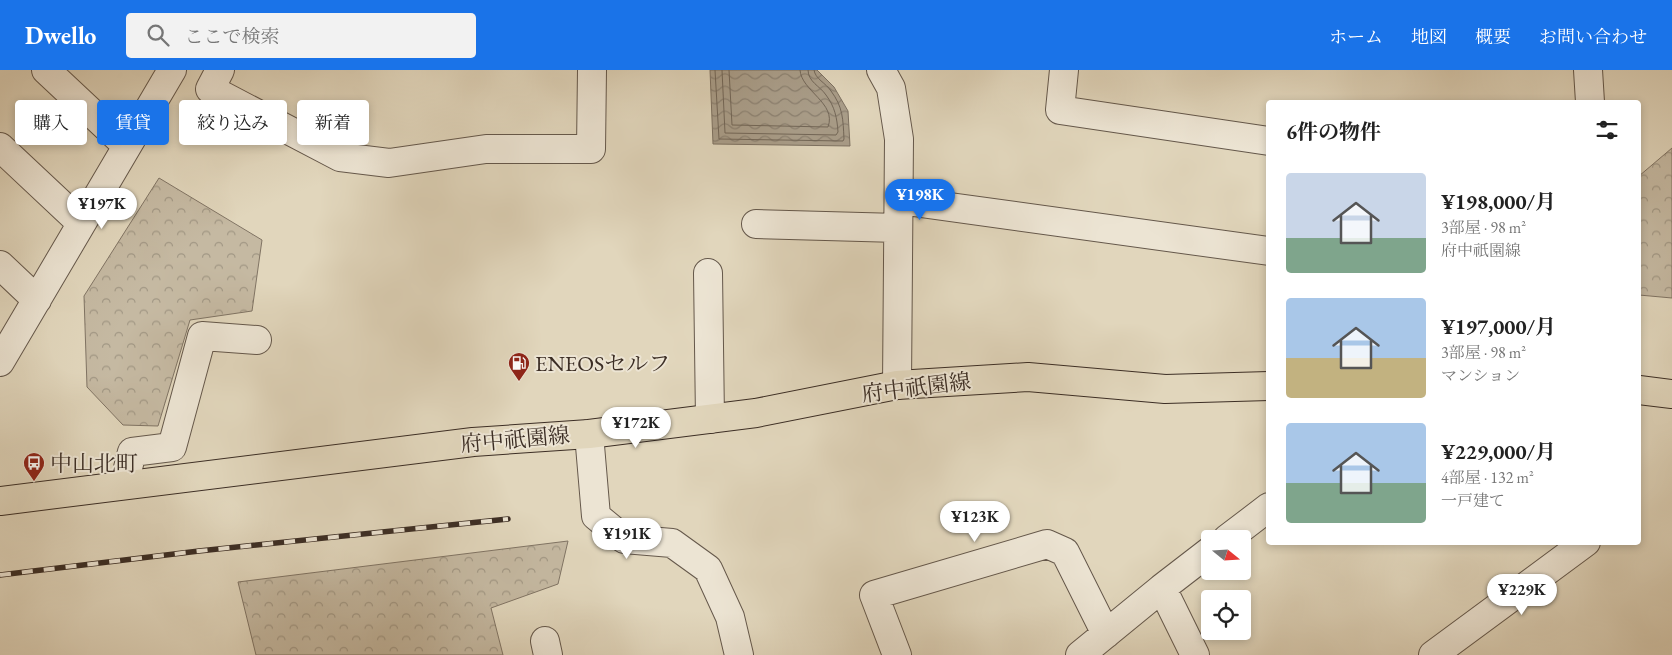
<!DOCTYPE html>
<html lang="ja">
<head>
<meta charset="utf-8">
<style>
	body { margin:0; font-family:"EB Garamond","Noto Serif JP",serif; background:#f2f2f2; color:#222; height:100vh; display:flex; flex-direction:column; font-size:19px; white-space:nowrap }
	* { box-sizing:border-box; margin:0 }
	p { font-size:16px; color:#767676 }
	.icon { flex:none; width:28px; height:28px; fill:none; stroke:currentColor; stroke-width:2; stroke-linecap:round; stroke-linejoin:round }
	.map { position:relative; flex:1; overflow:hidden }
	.drawer { position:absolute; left:1266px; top:30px; width:375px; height:445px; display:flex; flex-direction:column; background:#fff; border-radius:5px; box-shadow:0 2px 8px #0003 }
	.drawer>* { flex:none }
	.guide { position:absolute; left:15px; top:30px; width:475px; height:45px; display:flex; gap:10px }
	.needle { width:32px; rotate:108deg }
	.buttons { position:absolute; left:1201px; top:460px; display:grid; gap:10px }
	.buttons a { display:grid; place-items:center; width:50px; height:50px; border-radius:5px; background:#fff; box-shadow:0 2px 8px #0003; font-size:25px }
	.price { position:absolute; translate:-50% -42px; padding:0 11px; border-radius:18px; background:#fff; color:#222; font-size:16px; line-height:32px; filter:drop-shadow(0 1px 2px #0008) }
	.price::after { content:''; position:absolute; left:50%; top:30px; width:15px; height:11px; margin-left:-8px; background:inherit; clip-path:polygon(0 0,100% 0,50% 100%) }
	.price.current { background:#1a73e8; color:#fff }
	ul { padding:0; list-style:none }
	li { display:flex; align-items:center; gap:15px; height:125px; padding:0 20px }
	li span { display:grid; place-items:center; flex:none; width:140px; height:100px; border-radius:5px; color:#555 }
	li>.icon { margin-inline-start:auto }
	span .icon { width:60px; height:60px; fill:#fffc; stroke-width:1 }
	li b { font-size:21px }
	h2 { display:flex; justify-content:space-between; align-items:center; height:60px; padding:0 20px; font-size:21px }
	.pill { padding:0 18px; border-radius:5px; background:#fff; box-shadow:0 2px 8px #0003; font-size:18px; line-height:45px }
	.pill.current { background:#1a73e8; color:#fff }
	header { display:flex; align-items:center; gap:30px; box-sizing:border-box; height:70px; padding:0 25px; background:#1a73e8; color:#fff }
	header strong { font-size:24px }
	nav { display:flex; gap:28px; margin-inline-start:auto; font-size:18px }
	.search { width:350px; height:45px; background:#f2f2f2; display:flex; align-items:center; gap:12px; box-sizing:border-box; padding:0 18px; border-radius:5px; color:#767676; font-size:19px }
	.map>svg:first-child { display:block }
	.forest { fill:url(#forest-crowns); stroke:#807464 }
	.water { fill:url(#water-waves); stroke:#7d7161 }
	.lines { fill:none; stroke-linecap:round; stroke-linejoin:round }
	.shore { stroke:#726657; stroke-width:1 }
	.minor-casing { stroke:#65584b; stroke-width:30 }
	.major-casing { stroke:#3c2e25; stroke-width:30 }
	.minor { stroke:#ece4d3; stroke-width:28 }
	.major { stroke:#e1d6bc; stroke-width:28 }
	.rail-casing { stroke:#3c2e25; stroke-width:5.5 }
	.rail { stroke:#ece4d3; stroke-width:4; stroke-dasharray:11; stroke-linecap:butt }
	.labels { text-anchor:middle; stroke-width:4; stroke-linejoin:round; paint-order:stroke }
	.poi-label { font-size:22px; fill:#3c2e25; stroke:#ece4d3; text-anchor:start }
	.street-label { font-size:22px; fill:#3c2e25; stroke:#ece4d3 }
</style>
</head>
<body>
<header>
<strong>Dwello</strong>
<div class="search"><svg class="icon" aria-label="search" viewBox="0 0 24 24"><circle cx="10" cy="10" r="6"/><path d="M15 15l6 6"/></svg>ここで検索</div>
<nav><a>ホーム</a><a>地図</a><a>概要</a><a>お問い合わせ</a></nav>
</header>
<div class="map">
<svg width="1672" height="585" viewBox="0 0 1672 585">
	<defs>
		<pattern id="forest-crowns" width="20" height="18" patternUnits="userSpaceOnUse" patternTransform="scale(1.25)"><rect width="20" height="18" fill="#c5b9a2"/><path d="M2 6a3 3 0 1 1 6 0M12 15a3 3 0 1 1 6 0" fill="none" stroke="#a19784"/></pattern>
		<pattern id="water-waves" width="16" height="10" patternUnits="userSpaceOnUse" patternTransform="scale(1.25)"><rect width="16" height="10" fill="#a99d89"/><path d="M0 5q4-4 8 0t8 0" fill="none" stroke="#8b8070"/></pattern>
	</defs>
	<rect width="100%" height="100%" fill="#e1d6bc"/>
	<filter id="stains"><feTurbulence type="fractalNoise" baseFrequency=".004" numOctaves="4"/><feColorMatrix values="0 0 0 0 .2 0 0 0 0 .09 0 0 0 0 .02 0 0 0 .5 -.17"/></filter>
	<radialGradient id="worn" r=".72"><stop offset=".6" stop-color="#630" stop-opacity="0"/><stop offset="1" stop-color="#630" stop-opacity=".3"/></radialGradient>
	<!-- forest -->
	<path class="forest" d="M 1672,78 L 1672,228 L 1639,225 L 1639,106 Z
		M 159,108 L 262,170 L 252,241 L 190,250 L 158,356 L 123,355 L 87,317 L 84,226 Z
		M 568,471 L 558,514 L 491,538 L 503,585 L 256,585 L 238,512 Z"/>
	<!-- water -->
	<path class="water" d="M 710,0 L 817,0 L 834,17 L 848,41 L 850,76 L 713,74 Z"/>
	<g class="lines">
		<!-- shore -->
		<path class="shore" d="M 715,0 L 719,69 L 843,71 L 844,69 C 843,49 843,37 831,21 C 826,13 815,9 814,0
			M 722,0 L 725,63 L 836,65 L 838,62 C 837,48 835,37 826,25 C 820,16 808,12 808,0
			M 729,0 L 732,55 L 828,57 C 837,33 801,21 800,0"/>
		<!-- minor casing -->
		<g class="minor-casing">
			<path id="minor" d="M 46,0 L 127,76
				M 220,0 L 210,19 L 340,87 L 389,93 L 486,79 L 591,79 L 592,0
				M 881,0 L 891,18 L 899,69 L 897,315
				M 1064,0 L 1060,40 L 1269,71
				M 1588,0 L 1590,32
				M 0,77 L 81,153
				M 899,130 L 1269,181
				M 756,154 L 898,158
				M 0,195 L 37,230
				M 708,203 L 710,349
				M 0,292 L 172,0
				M 589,364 L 596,446 L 624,469 L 672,473 L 708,499 L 730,547 L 739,585
				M 127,402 L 132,382 L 172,377 L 202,266 L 257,270
				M 1227,469 L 1269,437
				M 1162,518 L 1195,585
				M 545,571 L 548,585
				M 897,585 L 874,525 L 1047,474 L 1065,482 L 1106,564
				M 1080,585 L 1162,518 L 1210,481
				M 1433,585 L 1586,472"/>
		</g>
		<!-- major casing -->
		<g class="major-casing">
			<path id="major" d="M 1639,320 L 1672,324
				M 0,431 L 473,372 L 589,364 L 756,343 L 897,315 L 1028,307 L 1165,319 L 1269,316"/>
		</g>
		<!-- minor -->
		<use href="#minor" class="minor"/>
		<!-- major -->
		<use href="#major" class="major"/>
		<!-- rail casing -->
		<g class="rail-casing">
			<path id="rail" d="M 0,505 L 199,481 L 508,449"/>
		</g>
		<!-- rail -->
		<use href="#rail" class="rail"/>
	</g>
	<!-- icons -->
	<defs>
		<g id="fuel-pin" transform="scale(1.125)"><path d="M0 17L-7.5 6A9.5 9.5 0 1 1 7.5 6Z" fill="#8f2418" stroke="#ece4d3"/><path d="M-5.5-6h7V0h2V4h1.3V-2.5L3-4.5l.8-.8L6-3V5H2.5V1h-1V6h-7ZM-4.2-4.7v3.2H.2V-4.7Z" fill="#fff"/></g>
		<g id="bus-pin" transform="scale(1.125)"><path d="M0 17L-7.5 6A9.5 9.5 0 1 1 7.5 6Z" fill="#8f2418" stroke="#ece4d3"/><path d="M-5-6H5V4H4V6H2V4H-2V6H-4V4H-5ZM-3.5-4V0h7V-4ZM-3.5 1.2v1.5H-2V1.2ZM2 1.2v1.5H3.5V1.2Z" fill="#fff"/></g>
	</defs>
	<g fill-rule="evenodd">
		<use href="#fuel-pin" x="519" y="293"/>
		<use href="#bus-pin" x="34" y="393"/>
	</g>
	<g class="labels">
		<!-- poi labels -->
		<g class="poi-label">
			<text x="535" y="301">ENEOSセルフ</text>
			<text x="50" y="401">中山北町</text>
		</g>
		<!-- street labels -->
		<g class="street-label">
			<text transform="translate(916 317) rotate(-7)" y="8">府中祇園線</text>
			<text transform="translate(515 369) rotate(-5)" y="8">府中祇園線</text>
		</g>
	</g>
	<rect width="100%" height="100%" filter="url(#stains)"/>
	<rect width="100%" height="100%" fill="url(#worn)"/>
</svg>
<div class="buttons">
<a><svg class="needle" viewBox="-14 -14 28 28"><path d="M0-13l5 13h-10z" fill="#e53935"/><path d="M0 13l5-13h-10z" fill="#767676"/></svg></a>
<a><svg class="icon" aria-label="locate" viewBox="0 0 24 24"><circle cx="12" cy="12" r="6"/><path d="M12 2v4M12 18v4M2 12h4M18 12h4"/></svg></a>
</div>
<b class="price current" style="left:920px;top:151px">¥198K</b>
<b class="price" style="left:102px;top:160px">¥197K</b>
<b class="price" style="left:636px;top:379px">¥172K</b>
<b class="price" style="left:975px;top:473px">¥123K</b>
<b class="price" style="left:627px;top:490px">¥191K</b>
<b class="price" style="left:1522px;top:546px">¥229K</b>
<div class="guide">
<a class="pill">購入</a>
<a class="pill current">賃貸</a>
<a class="pill">絞り込み</a>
<a class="pill">新着</a>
</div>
<section class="drawer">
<h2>6件の物件<svg class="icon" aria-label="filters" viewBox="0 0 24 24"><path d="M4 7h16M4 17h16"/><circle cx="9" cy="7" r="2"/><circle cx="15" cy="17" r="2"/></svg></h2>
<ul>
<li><span style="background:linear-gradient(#c9d6e8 65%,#7fa58c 0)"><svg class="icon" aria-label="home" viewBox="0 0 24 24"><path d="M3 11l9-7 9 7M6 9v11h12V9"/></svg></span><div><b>¥198,000/月</b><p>3部屋 · 98 m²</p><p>府中祇園線</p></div></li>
<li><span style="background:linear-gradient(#a9c7e8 60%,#c2b280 0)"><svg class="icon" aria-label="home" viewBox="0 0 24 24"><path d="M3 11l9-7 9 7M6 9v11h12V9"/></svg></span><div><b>¥197,000/月</b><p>3部屋 · 98 m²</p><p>マンション</p></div></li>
<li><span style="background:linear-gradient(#a9c7e8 60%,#7fa58c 0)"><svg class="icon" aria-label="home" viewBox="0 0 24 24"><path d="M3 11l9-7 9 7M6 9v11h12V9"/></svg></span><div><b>¥229,000/月</b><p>4部屋 · 132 m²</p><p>一戸建て</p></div></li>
</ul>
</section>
</div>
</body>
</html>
